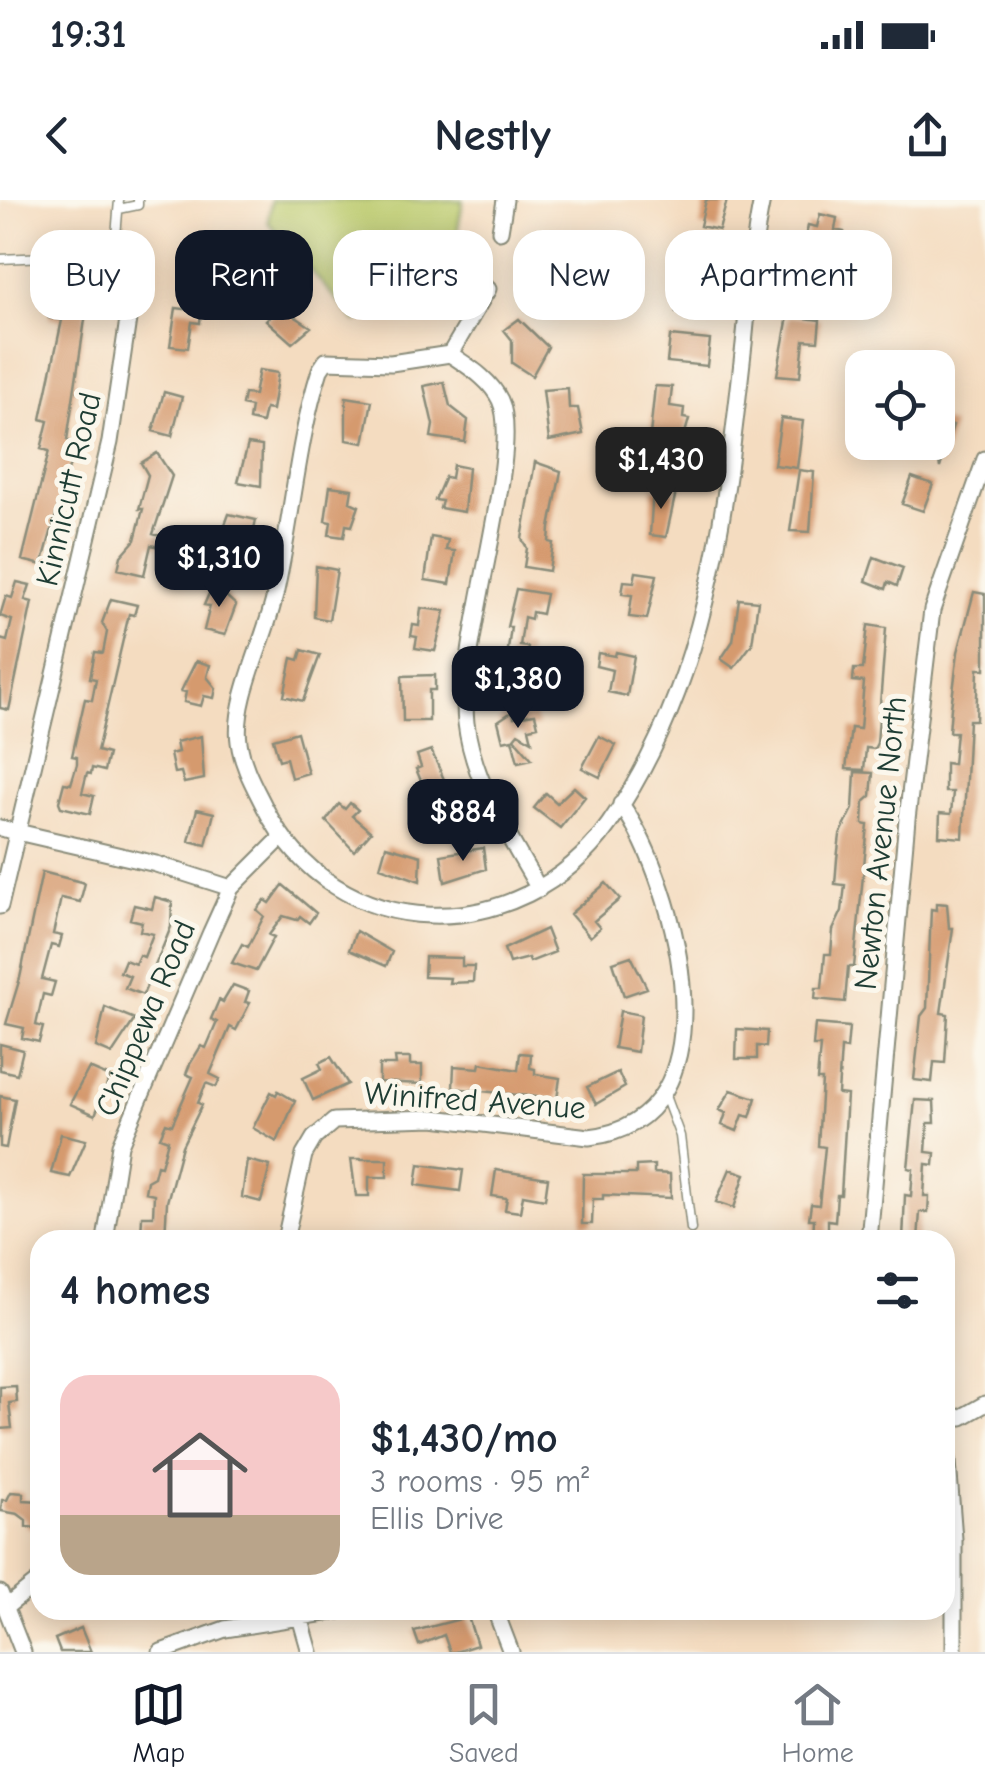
<!DOCTYPE html>
<html lang="en">
<head>
<meta charset="utf-8">
<style>
	body { margin:0; font-family:"Comic Neue",sans-serif; background:#f2f2f3; color:#1f2937; height:100vh; display:flex; flex-direction:column; font-size:38px; white-space:nowrap }
	* { box-sizing:border-box; margin:0 }
	p { font-size:32px; color:#747a83 }
	.icon { flex:none; width:55px; height:55px; fill:none; stroke:currentColor; stroke-width:2; stroke-linecap:round; stroke-linejoin:round }
	.map { position:relative; flex:1; overflow:hidden }
	.sheet { position:absolute; left:30px; top:1030px; width:925px; height:390px; display:flex; flex-direction:column; background:#fff; border-radius:30px; box-shadow:0 5px 25px #0003 }
	.sheet>* { flex:none }
	.banner { position:absolute; left:30px; top:30px; width:925px; height:90px; display:flex; gap:20px }
	.tools { position:absolute; left:845px; top:150px; display:grid; gap:20px }
	.tools a { display:grid; place-items:center; width:110px; height:110px; border-radius:20px; background:#fff; box-shadow:0 5px 25px #0003; font-size:50px }
	.price { position:absolute; translate:-50% -85px; padding:0 22px; border-radius:20px; background:#111827; color:#fff; font-size:32px; line-height:65px; filter:drop-shadow(0 2px 5px #0008) }
	.price::after { content:''; position:absolute; left:50%; top:60px; width:30px; height:22px; margin-left:-15px; background:inherit; clip-path:polygon(0 0,100% 0,50% 100%) }
	.price.selected { background:#222; color:#fff }
	ul { padding:0; list-style:none }
	li { display:flex; align-items:center; gap:30px; height:250px; padding:0 30px }
	li+li { border-top:2px solid #e0e1e3 }
	li span { display:grid; place-items:center; flex:none; width:280px; height:200px; border-radius:30px; color:#555 }
	li>.icon { margin-inline-start:auto }
	span .icon { width:120px; height:120px; fill:#fffc; stroke-width:1 }
	li b { font-size:42px }
	h2 { display:flex; justify-content:space-between; align-items:center; height:120px; padding:0 30px; font-size:42px }
	.pill { padding:0 35px; border-radius:30px; background:#fff; box-shadow:0 5px 25px #0003; font-size:35px; line-height:90px }
	.pill.selected { background:#111827; color:#fff }
	.status { display:flex; justify-content:space-between; align-items:center; height:70px; padding:0 50px; background:#fff; direction:ltr }
	.status svg { height:28px; fill:currentColor }
	header { display:flex; justify-content:space-between; align-items:center; height:130px; padding:0 30px; background:#fff; font-size:45px; font-weight:700 }
	.tabs { display:flex; justify-content:space-around; align-items:center; height:140px; border-top:2px solid #e0e1e3; background:#fff; font-size:28px; color:#747a83 }
	.tabs a { display:grid; justify-items:center; gap:5px }
	.tabs .selected { color:#111827 }
	.map>svg:first-child { display:block }
	.green { fill:#bac96b; stroke:#6c8350; stroke-width:2.5 }
	.building { fill:#d59a6e }
	.lines { fill:none; stroke-linecap:round; stroke-linejoin:round }
	.service-casing { stroke:#8a8c7a; stroke-width:11 }
	.minor-casing { stroke:#8a8c7a; stroke-width:19 }
	.service { stroke:#fff; stroke-width:8 }
	.minor { stroke:#fff; stroke-width:15 }
	.labels { text-anchor:middle; stroke-width:10; stroke-linejoin:round; paint-order:stroke }
	.street-label { font-size:32px; fill:#1f3d34; stroke:#fbf7ec }
</style>
</head>
<body>
<div class="status"><b>19:31</b><svg viewBox="0 0 49 12"><path d="M0 12V9h3v3zM5 12V6h3v6zM10 12V3h3v9zM15 12V0h3v12zM26 1h20v11H26zM47 4h2v5h-2z"/></svg></div>
<header><svg class="icon" aria-label="back" viewBox="0 0 24 24"><path d="M15 5l-7 7 7 7"/></svg>Nestly<svg class="icon" aria-label="share" viewBox="0 0 24 24"><path d="M12 15V3M7 8l5-5 5 5M5 13v7h14v-7"/></svg></header>
<div class="map">
<svg width="985" height="1452" viewBox="0 0 985 1452">
	<rect width="100%" height="100%" fill="#fbf7ec"/>
	<filter id="ink" filterUnits="userSpaceOnUse"><feTurbulence type="fractalNoise" baseFrequency=".01" numOctaves="2"/><feDisplacementMap in="SourceGraphic" scale="20" xChannelSelector="R" yChannelSelector="G"/><feConvolveMatrix kernelMatrix="1 2 1 2 8 2 1 2 1" color-interpolation-filters="sRGB"/></filter>
	<filter id="wash" filterUnits="userSpaceOnUse"><feTurbulence type="fractalNoise" baseFrequency=".0048" numOctaves="4" result="noise"/><feDisplacementMap in="SourceGraphic" scale="40" xChannelSelector="R" yChannelSelector="G"/><feGaussianBlur stdDeviation="2.25" result="paint"/><feColorMatrix in="noise" values="0 0 0 0 0 0 0 0 0 0 0 0 0 0 0 0 0 1.4 0 .05"/><feComposite in="paint" operator="in"/></filter>
	<g filter="url(#wash)">
		<rect width="100%" height="100%" fill="#f4dcc0"/>
		<!-- green -->
		<path class="green" d="M 271,0 L 463,0 L 451,67 L 356,122 L 268,22 Z"/>
		<g id="blocks">
			<!-- building -->
			<path class="building" d="M 706,0 L 727,0 L 719,30 L 700,26 Z
				M 820,14 L 837,18 L 835,30 L 844,32 L 841,45 L 833,43 L 829,64 L 822,63 L 818,83 L 799,79 L 801,68 L 793,66 L 797,48 L 804,49 L 808,25 L 817,27 Z
				M 682,63 L 710,66 L 709,79 L 714,80 L 710,116 L 676,112 Z
				M 67,90 L 89,93 L 67,240 L 76,242 L 42,365 L 22,360 L 49,251 L 41,249 L 48,221 L 41,219 L 62,120 L 49,118 L 52,103 L 65,105 Z
				M 279,106 L 311,127 L 292,143 L 266,120 Z
				M 176,108 L 201,111 L 200,123 L 192,122 L 188,148 L 170,146 Z
				M 788,116 L 820,120 L 818,141 L 804,140 L 800,177 L 777,175 Z
				M 519,119 L 548,147 L 532,176 L 512,163 L 512,140 L 504,130 Z
				M 670,136 L 710,140 L 707,166 L 667,162 Z
				M 259,170 L 278,173 L 272,210 L 265,209 L 262,223 L 249,220 L 251,207 L 242,205 L 244,194 L 254,195 Z
				M 444,182 L 450,206 L 468,220 L 465,242 L 431,237 L 433,225 L 424,186 Z
				M 655,186 L 672,187 L 670,206 L 684,208 L 683,218 L 689,219 L 678,258 L 654,256 L 656,235 L 650,235 Z
				M 568,188 L 569,208 L 578,208 L 583,234 L 549,241 L 543,190 Z
				M 164,192 L 182,197 L 172,236 L 153,231 Z
				M 346,197 L 372,201 L 364,243 L 346,240 Z
				M 781,218 L 803,221 L 797,268 L 774,265 Z
				M 938,220 L 953,225 L 940,268 L 938,256 L 924,252 L 927,242 L 938,242 Z
				M 248,244 L 262,246 L 261,286 L 238,282 Z
				M 157,253 L 172,276 L 153,334 L 161,336 L 159,347 L 151,345 L 144,375 L 118,369 L 121,356 L 135,340 L 143,309 L 139,309 L 148,275 L 141,263 Z
				M 535,262 L 561,271 L 550,328 L 549,342 L 553,343 L 549,371 L 524,367 L 527,348 L 522,339 Z
				M 453,265 L 468,268 L 464,312 L 440,308 L 442,301 L 435,300 L 445,277 L 451,278 Z
				M 799,270 L 814,272 L 810,332 L 790,331 Z
				M 912,277 L 933,284 L 923,311 L 902,304 Z
				M 330,286 L 352,289 L 350,302 L 359,306 L 352,326 L 346,325 L 344,337 L 329,335 L 331,322 L 325,321 Z
				M 653,289 L 676,292 L 666,337 L 650,335 Z
				M 229,314 L 256,320 L 252,340 L 241,341 L 234,362 L 218,358 L 216,349 Z
				M 431,337 L 448,340 L 446,350 L 455,351 L 450,384 L 425,380 Z
				M 874,357 L 903,368 L 897,386 L 888,382 L 886,389 L 866,381 Z
				M 316,366 L 337,370 L 329,420 L 314,417 Z
				M 636,372 L 657,375 L 647,419 L 629,417 L 632,395 L 622,394 L 624,381 L 634,382 Z
				M 17,382 L 30,385 L 25,400 L 32,402 L 9,510 L 0,508 L 0,439 L 7,441 L 12,420 L 0,416 L 6,396 L 12,398 Z
				M 214,382 L 228,386 L 226,396 L 236,405 L 225,435 L 204,430 L 210,406 L 204,405 Z
				M 516,389 L 546,394 L 542,414 L 532,412 L 531,419 L 524,417 L 520,446 L 528,447 L 523,484 L 499,481 L 501,464 L 506,465 L 511,427 L 507,427 Z
				M 974,392 L 985,394 L 985,469 L 978,469 L 976,520 L 969,520 L 963,638 L 939,636 L 940,613 L 951,614 L 953,592 L 945,592 L 945,563 L 953,564 L 956,532 L 949,532 L 951,508 L 958,452 Z
				M 111,399 L 137,405 L 134,415 L 129,414 L 97,551 L 108,554 L 104,571 L 92,568 L 91,574 L 87,573 L 82,593 L 94,596 L 90,614 L 61,607 L 59,602 L 64,583 L 71,584 L 77,564 L 77,557 L 72,556 L 85,499 L 92,500 L 96,479 L 90,478 L 95,452 L 103,453 L 107,432 L 102,423 Z
				M 739,399 L 758,401 L 752,444 L 734,468 L 721,459 L 733,441 Z
				M 421,408 L 445,411 L 435,451 L 415,448 L 417,437 L 411,436 L 413,425 L 419,426 Z
				M 868,425 L 886,428 L 877,543 L 874,549 L 866,548 L 864,570 L 846,569 L 851,528 L 860,529 L 864,482 L 853,481 L 854,469 L 863,469 Z
				M 302,450 L 320,455 L 303,501 L 284,496 L 292,458 L 299,460 Z
				M 616,452 L 634,456 L 627,496 L 608,492 L 612,470 L 596,466 L 598,453 L 615,456 Z
				M 196,461 L 210,465 L 207,477 L 216,488 L 214,498 L 204,496 L 201,506 L 184,502 L 186,492 L 181,491 Z
				M 435,475 L 435,490 L 429,490 L 429,521 L 403,521 L 402,476 Z
				M 513,511 L 514,517 L 535,514 L 538,526 L 529,528 L 532,541 L 518,533 L 514,538 L 532,559 L 518,562 L 512,539 L 503,541 L 498,521 Z
				M 297,532 L 308,573 L 291,578 L 286,558 L 279,560 L 273,539 Z
				M 201,536 L 204,579 L 184,583 L 181,572 L 174,573 L 170,554 L 178,552 L 176,542 Z
				M 599,536 L 616,545 L 600,577 L 582,568 Z
				M 431,550 L 450,593 L 436,599 L 433,610 L 416,569 L 421,567 L 417,555 Z
				M 855,572 L 873,573 L 871,596 L 864,602 L 863,624 L 868,625 L 854,767 L 848,767 L 845,802 L 815,799 L 816,788 L 822,788 L 825,754 L 831,754 L 833,730 L 842,711 L 845,685 L 835,684 L 837,659 L 840,635 L 853,609 Z
				M 574,587 L 585,597 L 560,628 L 534,608 L 546,593 L 557,603 Z
				M 350,603 L 358,610 L 352,616 L 371,632 L 354,651 L 326,621 L 339,604 L 345,609 Z
				M 197,609 L 214,613 L 206,645 L 189,641 Z
				M 386,646 L 421,656 L 420,681 L 380,667 Z
				M 483,648 L 486,669 L 445,682 L 441,655 Z
				M 42,672 L 85,683 L 80,702 L 61,698 L 53,734 L 62,736 L 59,747 L 51,745 L 42,779 L 55,782 L 51,796 L 43,794 L 36,825 L 43,827 L 39,842 L 22,838 L 24,828 L 6,824 L 20,778 Z
				M 606,683 L 620,699 L 594,721 L 600,728 L 590,737 L 570,714 Z
				M 283,685 L 316,713 L 309,723 L 300,716 L 297,720 L 283,716 L 269,735 L 274,737 L 256,771 L 232,763 L 242,744 L 248,747 L 264,716 L 257,710 L 265,700 L 270,703 Z
				M 155,697 L 172,702 L 171,727 L 143,795 L 125,788 L 130,776 L 120,772 L 125,760 L 135,764 L 139,755 L 144,757 L 153,734 L 140,731 L 142,722 L 130,719 L 134,705 L 152,709 Z
				M 936,703 L 947,704 L 949,728 L 953,728 L 941,813 L 948,814 L 945,863 L 934,862 L 932,882 L 914,880 L 921,816 L 927,808 L 931,709 L 936,710 Z
				M 546,729 L 555,752 L 530,762 L 528,758 L 509,763 L 504,749 Z
				M 356,731 L 392,752 L 386,766 L 349,750 Z
				M 631,756 L 647,788 L 624,796 L 613,762 Z
				M 425,757 L 462,758 L 462,766 L 474,766 L 473,782 L 449,783 L 450,778 L 424,777 Z
				M 233,785 L 249,791 L 245,802 L 250,803 L 236,830 L 230,827 L 210,874 L 220,879 L 216,887 L 206,883 L 198,903 L 202,905 L 182,946 L 167,1002 L 165,1037 L 141,1037 L 142,1016 L 153,1016 L 154,994 L 145,992 L 147,981 L 154,977 L 157,965 L 161,966 L 168,940 L 160,937 L 166,923 L 172,925 L 193,877 L 186,874 L 190,864 L 201,846 L 206,848 L 217,822 L 211,819 L 219,800 L 223,802 Z
				M 105,807 L 135,819 L 112,854 L 96,847 Z
				M 620,811 L 641,815 L 637,852 L 614,848 Z
				M 815,824 L 849,827 L 847,849 L 841,848 L 838,894 L 847,895 L 841,995 L 837,995 L 835,1021 L 828,1020 L 828,1040 L 813,1040 L 814,1019 L 809,1019 L 811,1004 L 819,1005 L 825,947 L 818,946 L 822,880 L 817,880 L 820,846 L 813,846 Z
				M 737,829 L 767,831 L 766,847 L 757,846 L 757,859 L 736,859 Z
				M 0,844 L 23,850 L 17,874 L 0,870 Z
				M 520,853 L 531,854 L 530,868 L 535,869 L 535,874 L 560,878 L 557,899 L 453,888 L 454,866 L 479,868 L 480,863 L 518,870 Z
				M 331,857 L 348,884 L 313,900 L 303,878 L 322,869 L 319,863 Z
				M 395,858 L 410,858 L 410,865 L 422,865 L 422,884 L 379,882 L 379,865 L 396,865 Z
				M 89,868 L 110,877 L 95,915 L 70,904 Z
				M 618,872 L 625,887 L 596,904 L 587,887 Z
				M 731,890 L 756,898 L 750,917 L 743,915 L 737,931 L 722,925 L 726,913 L 719,910 Z
				M 278,891 L 295,901 L 277,942 L 253,928 L 271,892 L 276,895 Z
				M 0,896 L 15,899 L 6,948 L 0,947 Z
				M 915,900 L 934,901 L 935,923 L 928,923 L 926,952 L 935,953 L 934,965 L 926,964 L 924,996 L 929,996 L 928,1012 L 920,1012 L 918,1040 L 903,1040 L 905,995 L 911,996 L 913,969 L 908,968 Z
				M 61,934 L 86,940 L 70,977 L 51,973 Z
				M 351,959 L 387,959 L 387,977 L 369,977 L 369,996 L 356,996 Z
				M 247,960 L 270,966 L 261,1002 L 242,997 Z
				M 419,964 L 463,970 L 460,991 L 416,985 Z
				M 654,965 L 654,973 L 670,974 L 671,998 L 603,995 L 603,999 L 593,999 L 592,1024 L 582,1024 L 583,974 L 636,974 L 636,966 Z
				M 730,969 L 745,974 L 734,1008 L 716,1002 Z
				M 496,970 L 548,978 L 545,999 L 523,995 L 520,1012 L 505,1010 L 507,998 L 492,996 Z
				M 16,1186 L 17,1202 L 9,1203 L 12,1228 L 0,1229 L 0,1187 Z
				M 11,1292 L 23,1293 L 23,1300 L 40,1301 L 39,1328 L 26,1327 L 26,1320 L 18,1314 L 1,1311 L 2,1300 L 7,1300 Z
				M 468,1417 L 477,1445 L 455,1452 L 450,1452 L 444,1435 L 419,1445 L 414,1431 Z
				M 81,1428 L 91,1452 L 60,1452 L 55,1439 Z"/>
		</g>
	</g>
	<g filter="url(#ink)">
		<use href="#blocks" fill-opacity="0" stroke="#8a8c7a" stroke-width="2.5"/>
		<g class="lines">
			<!-- service casing -->
			<g class="service-casing">
				<path id="service" d="M 119,9 L 138,5 L 138,0
					M 0,59 L 69,56 L 114,61 L 119,0
					M 665,896 L 680,936 L 691,1029"/>
			</g>
			<!-- minor casing -->
			<g class="minor-casing">
				<path id="minor" d="M 500,31 L 505,0
					M 450,154 L 488,89
					M 0,628 L 156,664 L 231,688
					M 539,689 C 510,638 473,582 466,523 C 457,444 524,251 500,200 C 490,179 469,167 450,154 L 391,163 L 326,161 L 320,170 C 297,242 292,321 275,395 C 266,438 233,500 239,542 C 242,565 254,586 264,606 C 335,748 521,749 609,624 C 709,481 725,312 744,144 C 749,96 752,47 762,0
					M 0,706 L 110,242 L 131,99 L 114,61
					M 105,1040 L 120,945 L 211,732 L 231,688 L 281,638
					M 285,1040 L 304,955 L 314,938 L 334,921 L 434,918 L 589,937 C 739,921 678,686 621,604
					M 869,1040 L 907,619 L 932,410 L 985,259
					M 945,1218 L 962,1217 L 985,1204
					M 945,1222 L 954,1339 L 954,1452
					M 0,1393 L 23,1452
					M 6,1407 L 40,1380
					M 298,1410 L 310,1452
					M 495,1410 L 511,1452
					M 161,1452 L 225,1429 L 344,1410"/>
			</g>
			<!-- service -->
			<use href="#service" class="service"/>
			<!-- minor -->
			<use href="#minor" class="minor"/>
		</g>
	</g>
	<g class="labels">
		<!-- street labels -->
		<g class="street-label">
			<text transform="translate(68 289) rotate(-77)" y="11">Kinnicutt Road</text>
			<text transform="translate(880 643) rotate(-84)" y="11">Newton Avenue North</text>
			<text transform="translate(145 818) rotate(-67)" y="11">Chippewa Road</text>
			<text transform="translate(475 900) rotate(4)" y="11">Winifred Avenue</text>
		</g>
	</g>
</svg>
<div class="tools">
<a><svg class="icon" aria-label="locate" viewBox="0 0 24 24"><circle cx="12" cy="12" r="6"/><path d="M12 2v4M12 18v4M2 12h4M18 12h4"/></svg></a>
</div>
<b class="price selected" style="left:661px;top:312px">$1,430</b>
<b class="price" style="left:219px;top:410px">$1,310</b>
<b class="price" style="left:518px;top:531px">$1,380</b>
<b class="price" style="left:463px;top:664px">$884</b>
<div class="banner">
<a class="pill">Buy</a>
<a class="pill selected">Rent</a>
<a class="pill">Filters</a>
<a class="pill">New</a>
<a class="pill">Apartment</a>
</div>
<section class="sheet">
<h2>4 homes<svg class="icon" aria-label="filters" viewBox="0 0 24 24"><path d="M4 7h16M4 17h16"/><circle cx="9" cy="7" r="2"/><circle cx="15" cy="17" r="2"/></svg></h2>
<ul>
<li><span style="background:linear-gradient(#f6c9c9 70%,#b9a48a 0)"><svg class="icon" aria-label="home" viewBox="0 0 24 24"><path d="M3 11l9-7 9 7M6 9v11h12V9"/></svg></span><div><b>$1,430/mo</b><p>3 rooms · 95 m²</p><p>Ellis Drive</p></div></li>
</ul>
</section>
</div>
<nav class="tabs">
<a class="selected"><svg class="icon" aria-label="map" viewBox="0 0 24 24"><path d="M3 6l6-2 6 2 6-2v14l-6 2-6-2-6 2zM9 4v14M15 6v14"/></svg>Map</a>
<a><svg class="icon" aria-label="saved" viewBox="0 0 24 24"><path d="M7 4h10v16l-5-4-5 4z"/></svg>Saved</a>
<a><svg class="icon" aria-label="home" viewBox="0 0 24 24"><path d="M3 11l9-7 9 7M6 9v11h12V9"/></svg>Home</a>
</nav>
</body>
</html>
